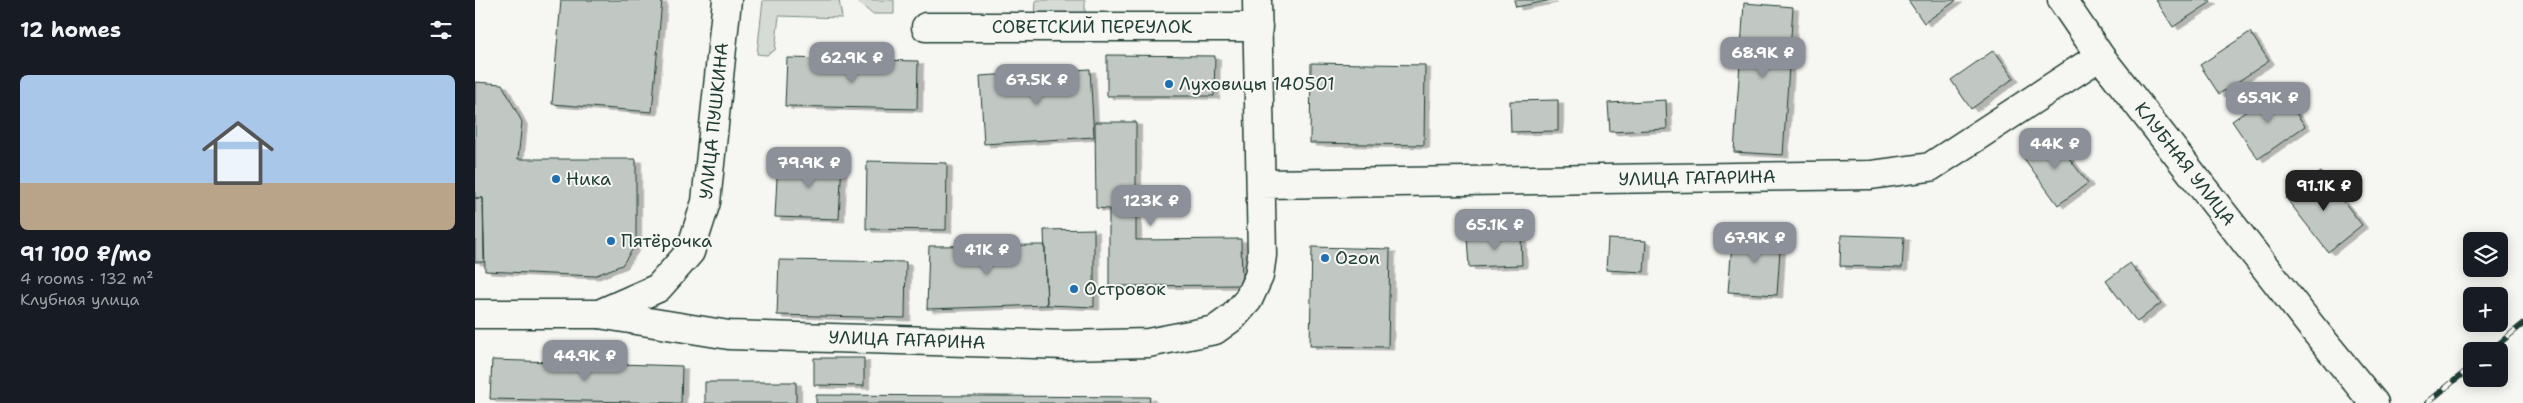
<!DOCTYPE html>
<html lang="en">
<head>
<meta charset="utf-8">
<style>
	body { margin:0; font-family:"Shantell Sans",sans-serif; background:#20242c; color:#f1f3f6; height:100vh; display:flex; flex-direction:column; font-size:19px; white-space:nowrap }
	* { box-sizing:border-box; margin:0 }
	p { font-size:16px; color:#9ea1a6 }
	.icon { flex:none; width:28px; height:28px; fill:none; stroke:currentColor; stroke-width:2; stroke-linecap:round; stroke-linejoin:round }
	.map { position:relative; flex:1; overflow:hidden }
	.details { display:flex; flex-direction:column; background:#171b24; width:475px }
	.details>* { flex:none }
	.fabs { position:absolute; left:1988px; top:232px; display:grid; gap:10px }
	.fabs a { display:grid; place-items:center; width:45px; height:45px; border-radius:8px; background:#171b24; box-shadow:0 2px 12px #0003; font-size:25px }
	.price { position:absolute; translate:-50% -42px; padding:0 11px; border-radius:10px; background:#8c9099; color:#fff; font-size:16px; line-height:32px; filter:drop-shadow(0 1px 2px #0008) }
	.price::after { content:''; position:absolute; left:50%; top:30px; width:15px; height:11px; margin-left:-8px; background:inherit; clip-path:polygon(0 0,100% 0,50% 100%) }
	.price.selected { background:#222; color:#fff }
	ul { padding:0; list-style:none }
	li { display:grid; align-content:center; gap:10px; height:265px; padding:0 20px }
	li span { display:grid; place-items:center; height:155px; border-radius:8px; color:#555 }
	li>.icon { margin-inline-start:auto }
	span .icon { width:90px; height:90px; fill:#fffc; stroke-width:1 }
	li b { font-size:21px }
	h2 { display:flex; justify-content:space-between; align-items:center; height:60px; padding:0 20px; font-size:21px }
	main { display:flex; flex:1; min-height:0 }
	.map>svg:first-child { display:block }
	.green { fill:#d6dbd6; stroke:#7a8c85 }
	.building { fill:#c1c8c3; stroke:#1f3d34; filter:url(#shadow) }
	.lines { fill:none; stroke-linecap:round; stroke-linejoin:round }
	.minor-casing { stroke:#1f3d34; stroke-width:31 }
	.major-casing { stroke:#1f3d34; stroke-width:31 }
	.minor { stroke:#f6f6f2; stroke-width:28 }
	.major { stroke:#f6f6f2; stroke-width:28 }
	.rail-casing { stroke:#1f3d34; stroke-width:5.5 }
	.rail { stroke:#f6f6f2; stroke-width:4; stroke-dasharray:11; stroke-linecap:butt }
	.poi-dot { fill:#1f6fb2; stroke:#f6f6f2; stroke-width:2 }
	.labels { text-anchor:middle; stroke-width:4; stroke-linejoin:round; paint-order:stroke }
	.street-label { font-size:18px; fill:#1f3d34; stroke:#f6f6f2 }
	.poi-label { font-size:18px; fill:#1f3d34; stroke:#f6f6f2; text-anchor:start }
</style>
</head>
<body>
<main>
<section class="details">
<h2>12 homes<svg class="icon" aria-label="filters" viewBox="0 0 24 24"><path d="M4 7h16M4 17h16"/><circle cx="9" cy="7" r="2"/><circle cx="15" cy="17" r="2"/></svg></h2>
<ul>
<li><span style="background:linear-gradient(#a9c7e8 70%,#b9a48a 0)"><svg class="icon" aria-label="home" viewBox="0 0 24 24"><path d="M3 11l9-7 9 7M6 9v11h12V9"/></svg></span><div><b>91 100 ₽/mo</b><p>4 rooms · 132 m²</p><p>Клубная улица</p></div></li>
</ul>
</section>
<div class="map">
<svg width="2048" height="403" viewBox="0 0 2048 403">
	<defs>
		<filter id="shadow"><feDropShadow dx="5.5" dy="3" stdDeviation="0" flood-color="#0004"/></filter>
	</defs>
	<rect width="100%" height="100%" fill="#f6f6f2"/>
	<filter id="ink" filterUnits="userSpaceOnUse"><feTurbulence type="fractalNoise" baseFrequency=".02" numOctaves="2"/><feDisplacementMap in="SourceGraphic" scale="10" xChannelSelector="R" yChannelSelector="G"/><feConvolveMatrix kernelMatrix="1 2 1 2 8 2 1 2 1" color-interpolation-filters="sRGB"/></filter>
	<g filter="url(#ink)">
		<!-- green -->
		<path class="green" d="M 288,0 L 364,0 L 367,18 L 304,16 L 300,50 L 292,55 L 282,54 Z
			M 381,0 L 419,0 L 419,14 L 397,14 Z
			M 561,0 L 610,0 L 610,16 L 560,18 Z"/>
		<!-- building -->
		<path class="building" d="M 86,0 L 187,0 L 177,112 L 77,104 Z
			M 1039,0 L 1077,0 L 1041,7 Z
			M 1433,0 L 1482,0 L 1449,23 Z
			M 1681,0 L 1735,0 L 1736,2 L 1698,27 Z
			M 1269,3 L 1318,7 L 1308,155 L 1259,152 Z
			M 1775,32 L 1794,61 L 1744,94 L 1725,65 Z
			M 1519,50 L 1539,78 L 1496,109 L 1476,80 Z
			M 632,55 L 740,56 L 739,96 L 632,96 Z
			M 312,58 L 443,61 L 442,109 L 310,106 Z
			M 836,63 L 950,65 L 949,145 L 835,143 Z
			M 615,69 L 619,137 L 509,144 L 505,76 Z
			M 0,82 L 27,84 L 47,122 L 43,159 L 161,159 L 161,244 L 147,265 L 119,276 L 10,271 L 8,198 L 0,198 Z
			M 1804,89 L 1830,126 L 1783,159 L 1757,121 Z
			M 1083,100 L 1083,131 L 1036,132 L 1035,101 Z
			M 1191,100 L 1192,129 L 1135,132 L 1133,103 Z
			M 620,122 L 661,122 L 661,240 L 766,239 L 767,285 L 634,286 L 634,209 L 621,208 Z
			M 1577,136 L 1613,183 L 1583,205 L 1548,157 Z
			M 303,158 L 367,160 L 364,219 L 300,217 Z
			M 392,161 L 472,163 L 471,230 L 391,229 Z
			M 1846,172 L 1887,225 L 1853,252 L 1811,198 Z
			M 0,198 L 8,198 L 9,262 L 0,262 Z
			M 619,229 L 619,307 L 572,305 L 569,230 Z
			M 1258,232 L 1306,235 L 1302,295 L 1253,292 Z
			M 1046,234 L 1047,265 L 994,267 L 992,237 Z
			M 1366,235 L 1429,237 L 1427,268 L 1365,266 Z
			M 1133,239 L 1171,241 L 1169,272 L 1131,270 Z
			M 570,245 L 572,305 L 452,309 L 454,246 Z
			M 837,247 L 915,249 L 913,347 L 835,346 Z
			M 304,260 L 431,262 L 430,318 L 302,315 Z
			M 1655,263 L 1686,303 L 1662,322 L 1631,281 Z
			M 339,358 L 389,358 L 389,386 L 339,385 Z
			M 17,360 L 207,366 L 206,403 L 15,399 Z
			M 230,382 L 321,382 L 321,403 L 230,403 Z
			M 341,395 L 675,397 L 674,403 L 341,403 Z"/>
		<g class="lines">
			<!-- minor casing -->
			<g class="minor-casing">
				<path id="minor" d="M 1587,0 L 1625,56 L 1836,326 L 1899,403
					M 451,27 L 783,27
					M 786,184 L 1396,175 L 1455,167 L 1625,56
					M 124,314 L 254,335 L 591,345 L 673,343 L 740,330 L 758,317 L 773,300 L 784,276 L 787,255 L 782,0"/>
			</g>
			<!-- major casing -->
			<g class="major-casing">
				<path id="major" d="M 0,314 L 124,314 L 183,288 L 215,252 L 231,202 L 252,0"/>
			</g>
			<!-- minor -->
			<use href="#minor" class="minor"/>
			<!-- major -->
			<use href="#major" class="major"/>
			<!-- rail casing -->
			<g class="rail-casing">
				<path id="rail" d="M 2015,351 L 2048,324
					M 1952,403 L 1996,367"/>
			</g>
			<!-- rail -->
			<use href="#rail" class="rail"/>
		</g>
	</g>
	<!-- markers -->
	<g class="poi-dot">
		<circle cx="694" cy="84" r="5"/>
		<circle cx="81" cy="179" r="5"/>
		<circle cx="136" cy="241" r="5"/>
		<circle cx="850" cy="258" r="5"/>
		<circle cx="599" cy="289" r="5"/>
	</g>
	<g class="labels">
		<!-- street labels -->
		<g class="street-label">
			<text x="617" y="33">СОВЕТСКИЙ ПЕРЕУЛОК</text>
			<text transform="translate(239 121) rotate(-84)" y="6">УЛИЦА ПУШКИНА</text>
			<text transform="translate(1710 164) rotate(52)" y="6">КЛУБНАЯ УЛИЦА</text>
			<text transform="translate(1222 178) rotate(-1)" y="6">УЛИЦА ГАГАРИНА</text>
			<text transform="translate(432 340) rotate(2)" y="6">УЛИЦА ГАГАРИНА</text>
		</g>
		<!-- poi labels -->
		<g class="poi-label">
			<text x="704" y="90">Луховицы 140501</text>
			<text x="91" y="185">Ника</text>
			<text x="146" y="247">Пятёрочка</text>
			<text x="860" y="264">Ozon</text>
			<text x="609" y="295">Островок</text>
		</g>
	</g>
</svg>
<div class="fabs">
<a><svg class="icon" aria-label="layers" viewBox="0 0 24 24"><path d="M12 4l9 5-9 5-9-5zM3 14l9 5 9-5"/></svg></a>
<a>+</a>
<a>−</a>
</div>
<b class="price" style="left:1288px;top:79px">68.9K ₽</b>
<b class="price" style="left:377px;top:84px">62.9K ₽</b>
<b class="price" style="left:562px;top:106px">67.5K ₽</b>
<b class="price" style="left:1793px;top:124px">65.9K ₽</b>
<b class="price" style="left:1580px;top:170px">44K ₽</b>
<b class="price" style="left:334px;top:189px">79.9K ₽</b>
<b class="price selected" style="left:1849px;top:212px">91.1K ₽</b>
<b class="price" style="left:676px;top:227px">123K ₽</b>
<b class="price" style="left:1020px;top:251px">65.1K ₽</b>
<b class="price" style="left:1280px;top:264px">67.9K ₽</b>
<b class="price" style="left:512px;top:276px">41K ₽</b>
<b class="price" style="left:110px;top:382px">44.9K ₽</b>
</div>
</main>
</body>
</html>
